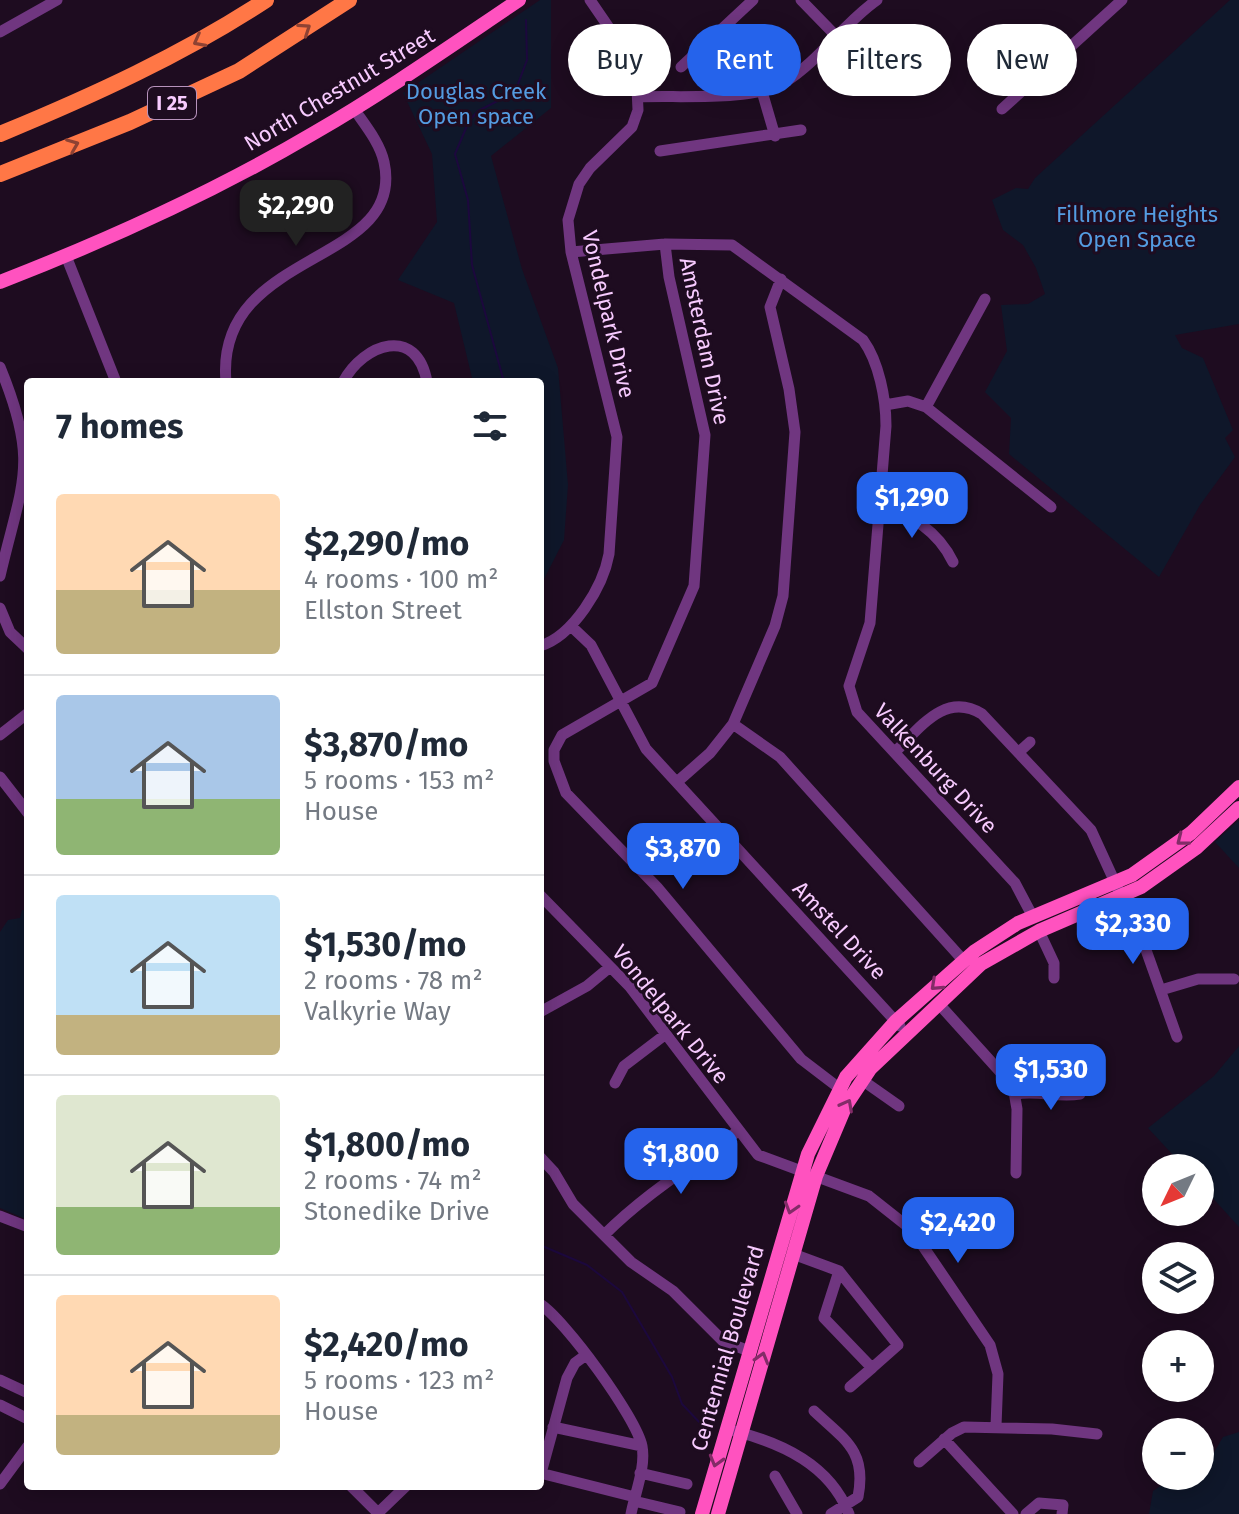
<!DOCTYPE html>
<html lang="en">
<head>
<meta charset="utf-8">
<style>
	body { margin:0; font-family:"Fira Sans",sans-serif; background:#f6f6f7; color:#1f2937; height:100vh; display:flex; flex-direction:column; font-size:30px; white-space:nowrap }
	* { box-sizing:border-box; margin:0 }
	p { font-size:26px; color:#747a83 }
	.icon { flex:none; width:44px; height:44px; fill:none; stroke:currentColor; stroke-width:2; stroke-linecap:round; stroke-linejoin:round }
	.map { position:relative; flex:1; overflow:hidden }
	.drawer { position:absolute; left:24px; top:378px; width:520px; height:1112px; display:flex; flex-direction:column; background:#fff; border-radius:8px; box-shadow:0 4px 20px #0003 }
	.drawer>* { flex:none }
	.banner { position:absolute; left:568px; top:24px; width:550px; height:72px; display:flex; gap:16px }
	.needle { width:52px; rotate:227deg }
	.fabs { position:absolute; left:1142px; top:1154px; display:grid; gap:16px }
	.fabs a { display:grid; place-items:center; width:72px; height:72px; border-radius:50%; background:#fff; box-shadow:0 4px 20px #0003; font-size:40px }
	.price { position:absolute; translate:-50% -68px; padding:0 18px; border-radius:16px; background:#2563eb; color:#fff; font-size:26px; line-height:52px; filter:drop-shadow(0 2px 4px #0008) }
	.price::after { content:''; position:absolute; left:50%; top:48px; width:24px; height:18px; margin-left:-12px; background:inherit; clip-path:polygon(0 0,100% 0,50% 100%) }
	.price.current { background:#222; color:#fff }
	ul { padding:0; list-style:none }
	li { display:flex; align-items:center; gap:24px; height:200px; padding:0 32px }
	li+li { border-top:2px solid #e0e1e3 }
	li span { display:grid; place-items:center; flex:none; width:224px; height:160px; border-radius:8px; color:#555 }
	li>.icon { margin-inline-start:auto }
	span .icon { width:96px; height:96px; fill:#fffc; stroke-width:1 }
	li b { font-size:34px }
	h2 { display:flex; justify-content:space-between; align-items:center; height:96px; padding:0 32px; font-size:34px }
	.chip { padding:0 28px; border-radius:36px; background:#fff; box-shadow:0 4px 20px #0003; font-size:28px; line-height:72px }
	.chip.current { background:#2563eb; color:#fff }
	.map>svg:first-child { display:block }
	.green { fill:#0f172a }
	.lines { fill:none; stroke-linecap:round; stroke-linejoin:round }
	.stream { stroke:#1c083d; stroke-width:2 }
	.minor { stroke:#703680; stroke-width:11 }
	.major { stroke:#ff52bf; stroke-width:14 }
	.highway { stroke:#ff7746; stroke-width:16 }
	.oneway { stroke:#8e4233 }
	.oneway2 { stroke:#832c68 }
	.labels { text-anchor:middle; stroke-width:6; stroke-linejoin:round; paint-order:stroke }
	.shield { fill:#1e0c20; stroke:#b792bc; stroke-width:2 }
	.shield-label { font-size:20px; font-weight:bold; fill:#f8cbff }
	.street-label { font-size:22px; fill:#f8cbff; stroke:#1e0c20 }
	.park-label { font-size:22px; fill:#549ce1; stroke:#1e0c20 }
</style>
</head>
<body>
<div class="map">
<svg width="1239" height="1514" viewBox="0 0 1239 1514">
	<rect width="100%" height="100%" fill="#1e0c20"/>
	<!-- green -->
	<path class="green" d="M 540,0 L 551,0 L 551,108 L 491,156 L 522,269 L 558,368 L 568,485 L 564,540 L 540,587 L 540,382 L 473,382 L 454,303 L 398,280 L 437,222 L 432,154 L 403,93 Z
		M 1230,0 L 1239,0 L 1239,324 L 1175,335 L 1182,348 L 1203,358 L 1233,430 L 1225,438 L 1235,457 L 1200,505 L 1159,577 L 1009,454 L 1011,418 L 985,392 L 1007,351 L 1001,305 L 1028,304 L 1045,294 L 1036,268 L 1023,245 L 1003,230 L 992,200 L 1016,188 L 1028,189 L 1035,178 Z
		M 1239,820 L 1239,868 L 1215,842 Z
		M 22,910 L 28,911 L 28,1220 L 0,1208 L 0,932 L 8,920 L 20,918 Z
		M 1239,1046 L 1239,1227 L 1200,1184 L 1200,1168 L 1185,1168 L 1148,1128 L 1214,1076 Z
		M 1239,1432 L 1239,1514 L 1149,1514 L 1153,1491 L 1175,1476 L 1200,1476 L 1223,1437 Z"/>
	<g class="lines">
		<!-- stream -->
		<path class="stream" d="M 504,382 L 472,265 L 468,200 L 455,154 L 469,121 L 478,111 L 515,92 L 527,60 L 526,20
			M 540,1245 L 587,1265 L 622,1292 L 672,1377 L 682,1404 L 702,1425"/>
		<!-- minor -->
		<path class="minor" d="M 801,0 L 838,38
			M 0,32 L 57,0
			M 681,67 L 753,0
			M 761,88 L 775,136
			M 638,97 C 677,95 753,102 785,82 C 820,60 844,23 877,0
			M 1002,109 L 1122,0
			M 660,151 L 801,130
			M 665,244 L 669,277 L 705,435 L 694,586 L 652,683 L 562,735 L 554,750 L 554,761 L 566,793 L 657,887 L 801,1059 L 839,1088
			M 571,252 L 665,244 L 732,245 L 863,340 C 879,362 886,399 886,426 L 870,623 L 849,686 L 857,712 L 1015,883 L 1033,917
			M 66,256 L 116,382
			M 0,367 C 40,464 22,481 0,576
			M 226,382 C 214,248 407,267 384,162 C 380,143 365,125 354,109
			M 343,382 C 364,343 417,325 427,382
			M 885,405 L 908,401 L 926,407 L 1051,507
			M 926,407 L 985,299
			M 879,508 C 911,512 939,533 953,562
			M 0,608 L 10,632 L 28,649
			M 572,627 L 591,645 L 646,749 L 900,1026
			M 540,646 C 573,636 603,587 609,554 L 617,437 L 571,252 L 568,220 L 579,184 L 590,168 L 632,127 L 638,110 L 636,67 L 590,0
			M 733,724 L 780,757 L 963,960
			M 0,735 L 28,713
			M 895,752 C 920,728 945,691 982,714 L 1091,830 L 1146,950 L 1177,1037
			M 1019,752 L 1030,742
			M 0,777 L 28,813
			M 677,782 L 710,753 L 733,724 L 775,626 L 783,596 L 795,432 L 789,389 L 770,307 L 781,279
			M 540,895 L 630,987 L 758,1155 L 869,1196 L 912,1230 L 990,1345 L 998,1374 L 996,1426
			M 1039,931 L 1054,963 L 1054,978
			M 1161,990 L 1198,979 L 1234,979
			M 938,1003 L 1013,1086 L 1017,1109 L 1016,1173
			M 540,1012 L 587,986 L 610,967
			M 862,1080 L 899,1106
			M 615,1083 L 624,1066 L 666,1034
			M 1016,1094 C 1038,1090 1058,1098 1080,1094
			M 540,1157 L 554,1172 L 573,1204 L 631,1262 L 673,1291 L 723,1341 L 749,1351
			M 0,1216 L 28,1227
			M 604,1235 C 644,1195 692,1165 738,1131
			M 793,1254 L 839,1271
			M 839,1271 L 898,1345 L 872,1368 L 824,1318 Z
			M 540,1304 C 565,1320 636,1417 642,1446 C 646,1467 635,1493 631,1514
			M 0,1380 L 28,1393
			M 850,1387 L 872,1368
			M 0,1405 L 28,1419
			M 814,1411 C 845,1440 867,1451 858,1497 L 831,1514
			M 553,1427 L 642,1446
			M 734,1431 C 782,1443 830,1465 849,1514
			M 944,1439 L 1013,1514
			M 919,1462 L 952,1433 L 964,1427 L 1052,1429 L 1097,1434
			M 540,1473 L 635,1497
			M 541,1473 L 567,1378 L 575,1363 L 586,1355
			M 640,1473 L 687,1484
			M 775,1476 L 797,1514
			M 0,1484 L 28,1446
			M 351,1486 L 379,1514
			M 634,1501 L 680,1512
			M 378,1513 L 406,1486
			M 1026,1514 L 1039,1503 L 1063,1505 L 1062,1514"/>
		<!-- major -->
		<path class="major" d="M 0,282 C 108,240 214,192 314,133 C 385,92 452,45 519,0
			M 702,1514 L 808,1154 L 846,1077 L 896,1021 L 975,951 L 1018,923 L 1132,875 L 1191,833 L 1239,787
			M 718,1514 L 816,1176 L 846,1105 L 870,1069 L 981,964 L 1039,931 L 1141,887 L 1196,848 L 1239,808"/>
		<!-- highway -->
		<path class="highway" d="M 0,134 C 92,96 182,55 266,0
			M 0,174 L 130,122 L 239,71 L 349,0"/>
	</g>
	<!-- one-way arrows -->
	<defs><path id="oneway-chevron" d="M-2-3.5L2.5 0L-2 3.5" fill="none" stroke-width="1.6" stroke-linecap="round" stroke-linejoin="round" transform="scale(2)"/></defs>
	<g class="oneway">
		<use href="#oneway-chevron" transform="translate(305 29) rotate(-34)"/>
		<use href="#oneway-chevron" transform="translate(199 41) rotate(152)"/>
		<use href="#oneway-chevron" transform="translate(73 145) rotate(-22)"/>
	</g>
	<g class="oneway2">
		<use href="#oneway-chevron" transform="translate(1182 840) rotate(142)"/>
		<use href="#oneway-chevron" transform="translate(936 985) rotate(137)"/>
		<use href="#oneway-chevron" transform="translate(847 1105) rotate(-62)"/>
		<use href="#oneway-chevron" transform="translate(791 1208) rotate(107)"/>
		<use href="#oneway-chevron" transform="translate(762 1358) rotate(-74)"/>
		<use href="#oneway-chevron" transform="translate(716 1461) rotate(106)"/>
	</g>
	<g class="labels">
		<!-- shield labels -->
		<rect class="shield" x="148" y="87" width="48" height="32" rx="6"/>
		<g class="shield-label">
			<text x="172" y="110">I 25</text>
		</g>
		<!-- street labels -->
		<g class="street-label">
			<text transform="translate(339 89) rotate(-31)" y="8">North Chestnut Street</text>
			<text transform="translate(609 314) rotate(77)" y="8">Vondelpark Drive</text>
			<text transform="translate(705 341) rotate(78)" y="8">Amsterdam Drive</text>
			<text transform="translate(936 768) rotate(47)" y="8">Valkenburg Drive</text>
			<text transform="translate(840 930) rotate(47)" y="8">Amstel Drive</text>
			<text transform="translate(671 1014) rotate(51)" y="8">Vondelpark Drive</text>
			<text transform="translate(727 1348) rotate(-74)" y="8">Centennial Boulevard</text>
		</g>
		<!-- park labels -->
		<g class="park-label">
			<text x="476" y="99">Douglas Creek<tspan x="476" dy="25">Open space</tspan></text>
			<text x="1137" y="222">Fillmore Heights<tspan x="1137" dy="25">Open Space</tspan></text>
		</g>
	</g>
</svg>
<div class="fabs">
<a><svg class="needle" viewBox="-14 -14 28 28"><path d="M0-13l5 13h-10z" fill="#e53935"/><path d="M0 13l5-13h-10z" fill="#747a83"/></svg></a>
<a><svg class="icon" aria-label="layers" viewBox="0 0 24 24"><path d="M12 4l9 5-9 5-9-5zM3 14l9 5 9-5"/></svg></a>
<a>+</a>
<a>−</a>
</div>
<b class="price current" style="left:296px;top:248px">$2,290</b>
<b class="price" style="left:912px;top:540px">$1,290</b>
<b class="price" style="left:683px;top:891px">$3,870</b>
<b class="price" style="left:1133px;top:966px">$2,330</b>
<b class="price" style="left:1051px;top:1112px">$1,530</b>
<b class="price" style="left:681px;top:1196px">$1,800</b>
<b class="price" style="left:958px;top:1265px">$2,420</b>
<div class="banner">
<a class="chip">Buy</a>
<a class="chip current">Rent</a>
<a class="chip">Filters</a>
<a class="chip">New</a>
</div>
<section class="drawer">
<h2>7 homes<svg class="icon" aria-label="filters" viewBox="0 0 24 24"><path d="M4 7h16M4 17h16"/><circle cx="9" cy="7" r="2"/><circle cx="15" cy="17" r="2"/></svg></h2>
<ul>
<li><span style="background:linear-gradient(#ffd9b3 60%,#c2b280 0)"><svg class="icon" aria-label="home" viewBox="0 0 24 24"><path d="M3 11l9-7 9 7M6 9v11h12V9"/></svg></span><div><b>$2,290/mo</b><p>4 rooms · 100 m²</p><p>Ellston Street</p></div></li>
<li><span style="background:linear-gradient(#a9c7e8 65%,#8fb573 0)"><svg class="icon" aria-label="home" viewBox="0 0 24 24"><path d="M3 11l9-7 9 7M6 9v11h12V9"/></svg></span><div><b>$3,870/mo</b><p>5 rooms · 153 m²</p><p>House</p></div></li>
<li><span style="background:linear-gradient(#bfe0f5 75%,#c2b280 0)"><svg class="icon" aria-label="home" viewBox="0 0 24 24"><path d="M3 11l9-7 9 7M6 9v11h12V9"/></svg></span><div><b>$1,530/mo</b><p>2 rooms · 78 m²</p><p>Valkyrie Way</p></div></li>
<li><span style="background:linear-gradient(#dfe7d0 70%,#8fb573 0)"><svg class="icon" aria-label="home" viewBox="0 0 24 24"><path d="M3 11l9-7 9 7M6 9v11h12V9"/></svg></span><div><b>$1,800/mo</b><p>2 rooms · 74 m²</p><p>Stonedike Drive</p></div></li>
<li><span style="background:linear-gradient(#ffd9b3 75%,#c2b280 0)"><svg class="icon" aria-label="home" viewBox="0 0 24 24"><path d="M3 11l9-7 9 7M6 9v11h12V9"/></svg></span><div><b>$2,420/mo</b><p>5 rooms · 123 m²</p><p>House</p></div></li>
</ul>
</section>
</div>
</body>
</html>
